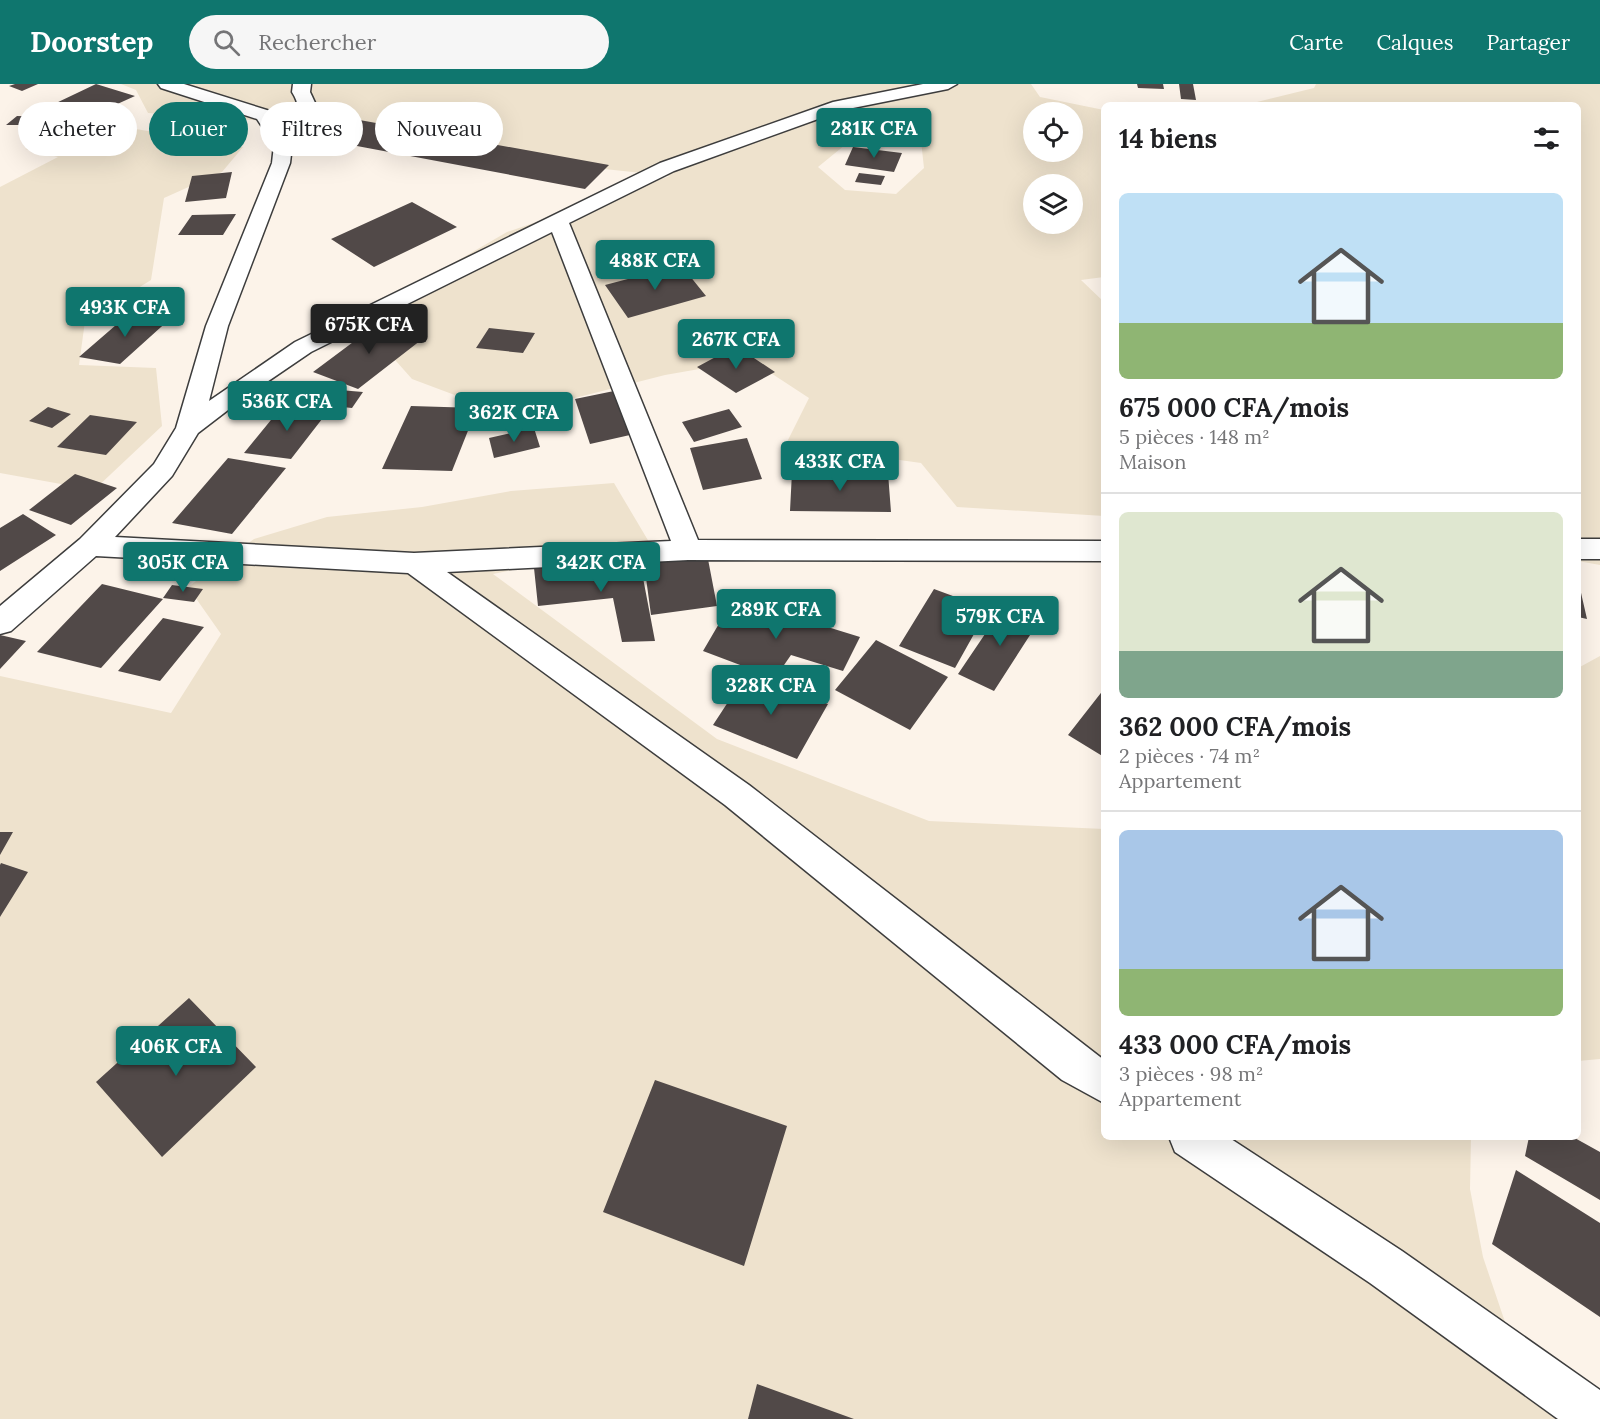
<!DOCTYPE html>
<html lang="fr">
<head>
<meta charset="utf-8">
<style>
	body { margin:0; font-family:Lora,serif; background:#f6f6f6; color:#202124; height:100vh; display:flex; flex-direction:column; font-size:22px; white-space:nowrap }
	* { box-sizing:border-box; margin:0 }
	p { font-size:20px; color:#757577 }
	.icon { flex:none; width:33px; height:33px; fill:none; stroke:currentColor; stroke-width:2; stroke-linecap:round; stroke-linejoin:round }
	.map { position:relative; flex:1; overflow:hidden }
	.panel { position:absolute; left:1101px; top:18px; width:480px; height:1038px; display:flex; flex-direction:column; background:#fff; border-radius:9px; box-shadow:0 6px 24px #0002 }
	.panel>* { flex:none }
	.guide { position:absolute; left:18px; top:18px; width:570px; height:54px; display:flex; gap:12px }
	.buttons { position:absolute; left:1023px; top:18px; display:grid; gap:12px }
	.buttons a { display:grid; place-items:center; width:60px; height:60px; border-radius:50%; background:#fff; box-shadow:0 6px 24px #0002; font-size:30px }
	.price { position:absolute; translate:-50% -51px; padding:0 14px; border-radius:6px; background:#0f766e; color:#fff; font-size:20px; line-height:39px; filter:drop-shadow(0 2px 3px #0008) }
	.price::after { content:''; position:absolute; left:50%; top:36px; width:18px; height:14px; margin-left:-9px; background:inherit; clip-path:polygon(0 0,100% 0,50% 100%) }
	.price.selected { background:#222; color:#fff }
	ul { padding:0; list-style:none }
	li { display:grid; align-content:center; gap:12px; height:318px; padding:0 18px }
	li+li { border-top:2px solid #e0e0e0 }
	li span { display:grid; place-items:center; height:186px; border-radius:9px; color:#555 }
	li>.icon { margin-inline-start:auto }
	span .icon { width:108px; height:108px; fill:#fffc; stroke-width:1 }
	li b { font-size:26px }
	h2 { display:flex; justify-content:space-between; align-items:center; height:72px; padding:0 18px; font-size:26px }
	.chip { padding:0 21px; border-radius:27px; background:#fff; box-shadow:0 6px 24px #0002; font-size:21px; line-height:54px }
	.chip.selected { background:#0f766e; color:#fff }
	header { display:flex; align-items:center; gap:36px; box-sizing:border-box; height:84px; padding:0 30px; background:#0f766e; color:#fff }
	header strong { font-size:28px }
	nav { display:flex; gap:33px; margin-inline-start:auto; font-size:21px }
	.search { width:420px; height:54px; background:#f6f6f6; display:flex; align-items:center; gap:15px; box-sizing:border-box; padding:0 21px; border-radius:33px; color:#757577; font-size:22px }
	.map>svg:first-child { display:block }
	.farmland { fill:#eee2cd; fill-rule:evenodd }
	.building { fill:#514948 }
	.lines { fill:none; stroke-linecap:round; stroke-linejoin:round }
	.street-casing { stroke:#3d3d3d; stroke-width:3 }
	.street { fill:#fff; fill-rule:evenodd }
</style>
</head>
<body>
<header>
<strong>Doorstep</strong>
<div class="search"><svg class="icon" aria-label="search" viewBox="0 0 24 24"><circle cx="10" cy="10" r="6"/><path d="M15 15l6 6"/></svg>Rechercher</div>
<nav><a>Carte</a><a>Calques</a><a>Partager</a></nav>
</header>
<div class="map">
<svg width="1600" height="1335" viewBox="0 0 1600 1335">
	<rect width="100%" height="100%" fill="#fcf3e9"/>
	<!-- farmland -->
	<path class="farmland" d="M 121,0 L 1031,0 L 1040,13 L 1104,26 L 1104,193 L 1081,196 L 1104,218 L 1104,432 L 957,423 L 921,379 L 786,360 L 809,314 L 751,276 L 665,291 L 508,331 L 412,295 L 380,259 L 419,199 L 507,148 L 670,92 L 567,81 L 418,47 L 148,29 L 136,6 ZM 1034,28 L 1072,28 L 1072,68 L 1034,68 ZM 856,52 L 921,57 L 924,84 L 896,110 L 845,106 L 818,83 ZM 1034,100 L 1072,100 L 1072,140 L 1034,140 Z
		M 1316,0 L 1600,0 L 1600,481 L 1578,477 L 1578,21 L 1245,21 L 1314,4 Z
		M 112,41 L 243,63 L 222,88 L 164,114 L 151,196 L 85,237 L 79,281 L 156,284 L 162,342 L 94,406 L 0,389 L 0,103 L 58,73 L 25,65 L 61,52 Z
		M 614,399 L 649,458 L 493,490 L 717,655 L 929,737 L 1104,745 L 1104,1053 L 1471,1053 L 1470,1105 L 1483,1173 L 1505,1238 L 1590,1335 L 0,1335 L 0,592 L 171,629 L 221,550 L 188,503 L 254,455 L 327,433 L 422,423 L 511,407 Z
		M 1600,572 L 1600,975 L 1578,977 L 1578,584 Z"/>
	<!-- building -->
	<path class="building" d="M 15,0 L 38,0 L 22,7 L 9,2 Z
		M 96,0 L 135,12 L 93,31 L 54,20 Z
		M 1137,0 L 1163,0 L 1164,5 L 1138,4 Z
		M 1179,0 L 1193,0 L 1196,16 L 1181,15 Z
		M 17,32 L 55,33 L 46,41 L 6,41 Z
		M 354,35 L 609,81 L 585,105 L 325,56 Z
		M 853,63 L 902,69 L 894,88 L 845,81 Z
		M 232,88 L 226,114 L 185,118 L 192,92 Z
		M 859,89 L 885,92 L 881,101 L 855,98 Z
		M 412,118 L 457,143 L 374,183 L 331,155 Z
		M 236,130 L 223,151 L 178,151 L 192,131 Z
		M 681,181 L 706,212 L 628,234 L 605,201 Z
		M 131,228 L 171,234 L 120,280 L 79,273 Z
		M 380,238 L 425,253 L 358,305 L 313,288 Z
		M 489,244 L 535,249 L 523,269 L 476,264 Z
		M 736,262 L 775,288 L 736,309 L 697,283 Z
		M 304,303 L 363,308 L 352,324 L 293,318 Z
		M 614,307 L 630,351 L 590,360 L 575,315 Z
		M 284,320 L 329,326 L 291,375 L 244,369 Z
		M 411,322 L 477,324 L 452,387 L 382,385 Z
		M 48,323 L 71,330 L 52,344 L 29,337 Z
		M 729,325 L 742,343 L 694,358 L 682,338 Z
		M 90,331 L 137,338 L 106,371 L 57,363 Z
		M 534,344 L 540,363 L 494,374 L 489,354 Z
		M 747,354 L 762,395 L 703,406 L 690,364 Z
		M 816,362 L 870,362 L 871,385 L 816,385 Z
		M 228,374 L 286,384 L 232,450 L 172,439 Z
		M 792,388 L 888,389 L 891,428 L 790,427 Z
		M 75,390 L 117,404 L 71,441 L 29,426 Z
		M 23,430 L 56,451 L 0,487 L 0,444 Z
		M 707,470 L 717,522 L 651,531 L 644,479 Z
		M 640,478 L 655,557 L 622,558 L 613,514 L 538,522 L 534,484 Z
		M 102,500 L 163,515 L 101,584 L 37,568 Z
		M 1578,500 L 1579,500 L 1587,535 L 1578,533 Z
		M 172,501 L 203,505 L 194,518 L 163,514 Z
		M 934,505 L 988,525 L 955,584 L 899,562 Z
		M 734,514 L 860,553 L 843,587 L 791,571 L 775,594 L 703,567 Z
		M 1006,519 L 1041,534 L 994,607 L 958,590 Z
		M 163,534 L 204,543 L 160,597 L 118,587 Z
		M 0,551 L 26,557 L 0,585 Z
		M 876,556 L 948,593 L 910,646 L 835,606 Z
		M 747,589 L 828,620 L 797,675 L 713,641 Z
		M 1104,605 L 1104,673 L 1068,651 Z
		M 0,748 L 13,748 L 0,771 Z
		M 1,779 L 28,788 L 0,833 L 0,781 Z
		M 189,914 L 256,983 L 162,1073 L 96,998 Z
		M 655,996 L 787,1042 L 744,1182 L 603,1128 Z
		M 1529,1053 L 1573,1053 L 1600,1068 L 1600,1116 L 1525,1072 Z
		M 1516,1086 L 1600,1139 L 1600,1233 L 1492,1160 Z
		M 757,1300 L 854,1335 L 748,1335 Z"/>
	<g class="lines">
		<!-- street casing -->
		<g class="street-casing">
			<path id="street" d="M 158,0 L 184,0 L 270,27 L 284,49 C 297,35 303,25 292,8 L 293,0 L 311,0 L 310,8 L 317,23 L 313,36 L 292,62 L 290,79 L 228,242 L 209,317 L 295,258 L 660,79 L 833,18 L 923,0 L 957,0 L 948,5 L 843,26 L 674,87 L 569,139 L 698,456 L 1104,457 L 1104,477 L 688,476 L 447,488 L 749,701 L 1104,976 L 1104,1019 L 1062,996 L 725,721 L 408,489 L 96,472 L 11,547 L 0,550 L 0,522 L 80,455 L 154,380 L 176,344 L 206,242 L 272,79 L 274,61 L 257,35 L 161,4 ZM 552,148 L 671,457 L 414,469 L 115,453 L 172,392 L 198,349 L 245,313 L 311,268 Z
				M 1578,455 L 1600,455 L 1600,475 L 1578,475 Z
				M 1169,1053 L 1228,1053 L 1402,1167 L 1600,1306 L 1600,1335 L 1558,1335 L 1370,1199 L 1175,1068 Z"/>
		</g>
		<!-- street -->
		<use href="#street" class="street"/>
	</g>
</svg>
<div class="buttons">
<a><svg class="icon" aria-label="locate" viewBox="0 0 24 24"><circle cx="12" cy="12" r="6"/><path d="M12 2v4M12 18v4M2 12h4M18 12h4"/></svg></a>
<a><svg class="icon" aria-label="layers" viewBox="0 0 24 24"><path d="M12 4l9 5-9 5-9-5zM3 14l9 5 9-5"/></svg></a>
</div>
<b class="price" style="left:874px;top:75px">281K CFA</b>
<b class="price" style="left:655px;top:207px">488K CFA</b>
<b class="price" style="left:125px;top:254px">493K CFA</b>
<b class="price selected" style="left:369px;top:271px">675K CFA</b>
<b class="price" style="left:736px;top:286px">267K CFA</b>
<b class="price" style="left:287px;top:348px">536K CFA</b>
<b class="price" style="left:514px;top:359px">362K CFA</b>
<b class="price" style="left:840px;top:408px">433K CFA</b>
<b class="price" style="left:183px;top:509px">305K CFA</b>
<b class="price" style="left:601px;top:509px">342K CFA</b>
<b class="price" style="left:776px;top:556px">289K CFA</b>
<b class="price" style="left:1000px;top:563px">579K CFA</b>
<b class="price" style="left:771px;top:632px">328K CFA</b>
<b class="price" style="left:176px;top:993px">406K CFA</b>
<div class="guide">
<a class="chip">Acheter</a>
<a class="chip selected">Louer</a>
<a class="chip">Filtres</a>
<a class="chip">Nouveau</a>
</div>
<section class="panel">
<h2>14 biens<svg class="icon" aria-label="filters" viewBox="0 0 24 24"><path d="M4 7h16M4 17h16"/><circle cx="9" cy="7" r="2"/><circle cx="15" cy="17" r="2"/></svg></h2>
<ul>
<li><span style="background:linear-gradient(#bfe0f5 70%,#8fb573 0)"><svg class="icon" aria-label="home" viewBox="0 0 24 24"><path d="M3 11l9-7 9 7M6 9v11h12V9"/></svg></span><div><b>675 000 CFA/mois</b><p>5 pièces · 148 m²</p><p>Maison</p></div></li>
<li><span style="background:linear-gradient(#dfe7d0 75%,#7fa58c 0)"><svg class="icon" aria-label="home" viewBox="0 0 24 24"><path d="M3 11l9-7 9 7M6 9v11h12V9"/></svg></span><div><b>362 000 CFA/mois</b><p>2 pièces · 74 m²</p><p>Appartement</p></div></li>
<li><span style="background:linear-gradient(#a9c7e8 75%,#8fb573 0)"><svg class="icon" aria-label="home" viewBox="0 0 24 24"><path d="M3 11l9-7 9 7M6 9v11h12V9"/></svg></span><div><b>433 000 CFA/mois</b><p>3 pièces · 98 m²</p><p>Appartement</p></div></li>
</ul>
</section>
</div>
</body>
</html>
